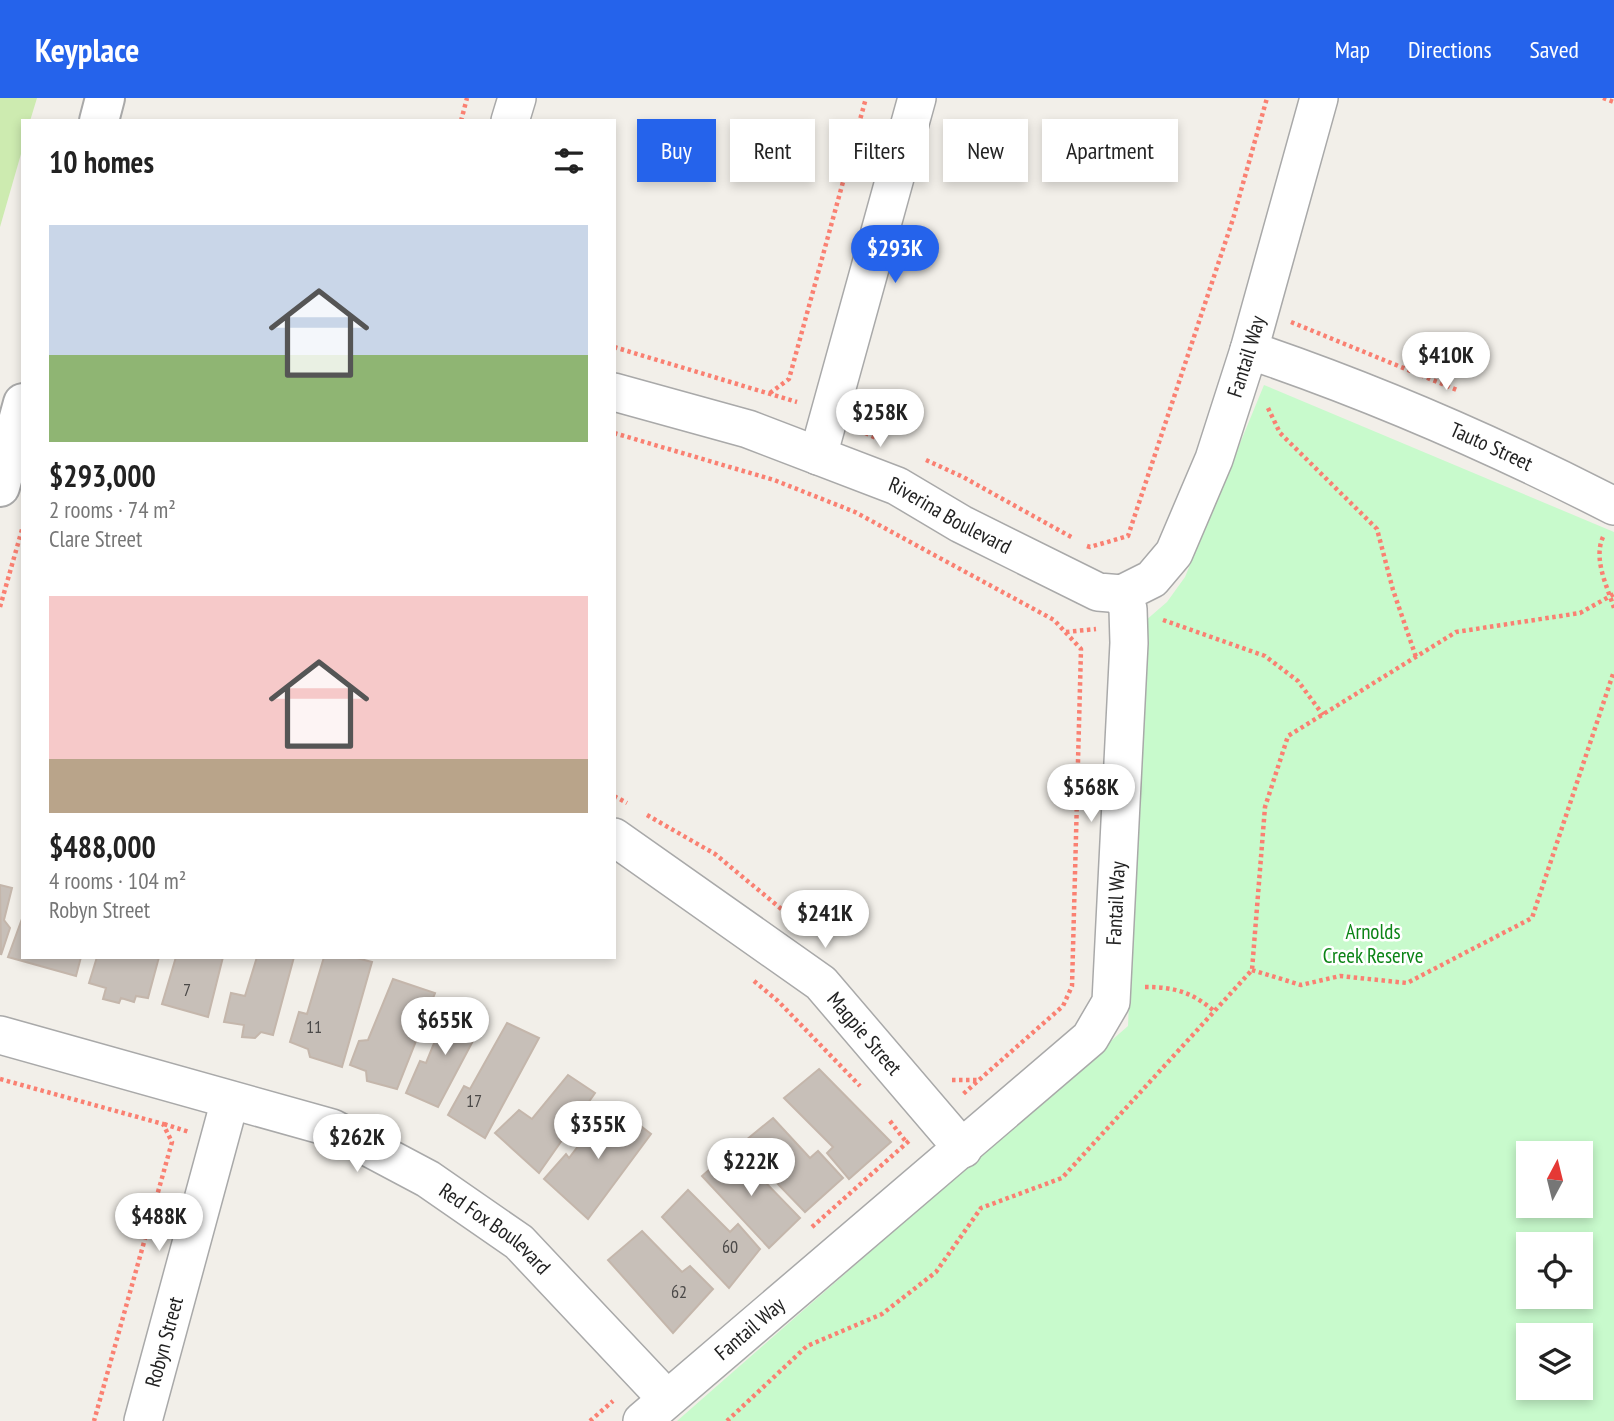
<!DOCTYPE html>
<html lang="en">
<head>
<meta charset="utf-8">
<style>
	body { margin:0; font-family:"PT Sans Narrow",sans-serif; background:#f2f2f2; color:#222; height:100vh; display:flex; flex-direction:column; font-size:26px; white-space:nowrap }
	* { box-sizing:border-box; margin:0 }
	p { font-size:23px; color:#767676 }
	.icon { flex:none; width:38px; height:38px; fill:none; stroke:currentColor; stroke-width:2; stroke-linecap:round; stroke-linejoin:round }
	.map { position:relative; flex:1; overflow:hidden }
	.sheet { position:absolute; left:21px; top:21px; width:595px; height:840px; display:flex; flex-direction:column; background:#fff; border-radius:0px; box-shadow:0 4px 10px #0003 }
	.sheet>* { flex:none }
	.guide { position:absolute; left:637px; top:21px; width:665px; height:63px; display:flex; gap:14px }
	.needle { width:46px; rotate:7deg }
	.controls { position:absolute; left:1516px; top:1043px; display:grid; gap:14px }
	.controls a { display:grid; place-items:center; width:77px; height:77px; border-radius:0px; background:#fff; box-shadow:0 4px 10px #0003; font-size:35px }
	.price { position:absolute; translate:-50% -60px; padding:0 16px; border-radius:24px; background:#fff; color:#222; font-size:23px; line-height:46px; filter:drop-shadow(0 2px 4px #0008) }
	.price::after { content:''; position:absolute; left:50%; top:42px; width:21px; height:16px; margin-left:-10px; background:inherit; clip-path:polygon(0 0,100% 0,50% 100%) }
	.price.selected { background:#2563eb; color:#fff }
	ul { padding:0; list-style:none }
	li { display:grid; align-content:center; gap:14px; height:371px; padding:0 28px }
	li span { display:grid; place-items:center; height:217px; border-radius:0px; color:#555 }
	li>.icon { margin-inline-start:auto }
	span .icon { width:126px; height:126px; fill:#fffc; stroke-width:1 }
	li b { font-size:30px }
	h2 { display:flex; justify-content:space-between; align-items:center; height:84px; padding:0 28px; font-size:30px }
	.tag { padding:0 24px; border-radius:0px; background:#fff; box-shadow:0 4px 10px #0003; font-size:24px; line-height:63px }
	.tag.selected { background:#2563eb; color:#fff }
	header { display:flex; align-items:center; gap:42px; box-sizing:border-box; height:98px; padding:0 35px; background:#2563eb; color:#fff }
	header strong { font-size:33px }
	nav { display:flex; gap:38px; margin-inline-start:auto; font-size:24px }
	.map>svg:first-child { display:block }
	.grass { fill:#cdebb0 }
	.park { fill:#c8facc; fill-rule:evenodd }
	.building { fill:#c7bfb8; stroke:#c4b6ab; stroke-width:2 }
	.lines { fill:none; stroke-linecap:round; stroke-linejoin:round }
	.minor-casing { stroke:#a9a9a9; stroke-width:40 }
	.tertiary-casing { stroke:#a9a9a9; stroke-width:42 }
	.path { stroke:#fa8072; stroke-width:4.5; stroke-dasharray:3.5 3.5; stroke-linecap:butt }
	.minor { stroke:#fff; stroke-width:37 }
	.tertiary { stroke:#fff; stroke-width:38 }
	.labels { text-anchor:middle; stroke-width:5; stroke-linejoin:round; paint-order:stroke }
	.number-label { font-size:18px; fill:#4b4948 }
	.street-label { font-size:21px; fill:#222; stroke:#fff }
	.park-label { font-size:21px; fill:#0c8416; stroke:#fff }
</style>
</head>
<body>
<header>
<strong>Keyplace</strong>
<nav><a>Map</a><a>Directions</a><a>Saved</a></nav>
</header>
<div class="map">
<svg width="1614" height="1323" viewBox="0 0 1614 1323">
	<rect width="100%" height="100%" fill="#f2efe9"/>
	<!-- grass -->
	<path class="grass" d="M 0,0 L 37,0 L 30,23 L 23,23 L 23,49 L 0,129 Z"/>
	<!-- park -->
	<path class="park" d="M 1264,287 L 1614,434 L 1614,1323 L 677,1323 L 1128,928 L 1145,523 L 1167,504 L 1185,479 ZM 1528,1055 L 1580,1055 L 1580,1108 L 1528,1108 ZM 1528,1146 L 1580,1146 L 1580,1199 L 1528,1199 ZM 1528,1237 L 1580,1237 L 1580,1290 L 1528,1290 Z"/>
	<!-- building -->
	<path class="building" d="M 0,787 L 12,790 L 4,822 L 10,830 L 1,857 Z
		M 23,818 L 23,859 L 81,859 L 76,878 L 8,859 Z
		M 97,859 L 159,859 L 148,900 L 136,898 L 134,904 L 121,900 L 119,905 L 103,901 L 106,890 L 89,885 Z
		M 176,859 L 223,859 L 208,919 L 162,906 Z
		M 257,859 L 294,859 L 273,937 L 261,934 L 255,940 L 242,939 L 244,927 L 224,924 L 231,895 L 245,898 Z
		M 324,859 L 353,859 L 372,864 L 342,969 L 310,959 L 308,951 L 290,944 L 299,914 L 307,916 Z
		M 393,881 L 435,895 L 397,991 L 367,983 L 366,973 L 350,967 L 359,943 L 368,942 Z
		M 450,906 L 483,924 L 438,1009 L 406,995 L 420,963 L 426,965 Z
		M 507,925 L 539,940 L 485,1040 L 448,1017 L 464,988 L 470,991 Z
		M 819,971 L 891,1044 L 849,1081 L 827,1055 L 833,1049 L 784,1000 Z
		M 568,977 L 595,995 L 539,1075 L 495,1035 L 519,1012 L 532,1021 Z
		M 611,1005 L 651,1036 L 588,1121 L 544,1081 L 566,1056 L 569,1060 Z
		M 773,1020 L 810,1060 L 818,1053 L 843,1080 L 805,1114 L 740,1047 Z
		M 733,1051 L 800,1120 L 769,1150 L 702,1078 Z
		M 688,1092 L 730,1134 L 738,1126 L 760,1151 L 729,1190 L 662,1119 Z
		M 642,1133 L 682,1174 L 690,1168 L 713,1191 L 673,1235 L 608,1162 Z"/>
	<g class="lines">
		<!-- minor casing -->
		<g class="minor-casing">
			<g id="minor">
				<path d="M 510,23 L 517,0"/>
				<path id="s1" d="M 1249,252 C 1376,295 1495,347 1614,408"/>
				<path id="s2" d="M 614,294 L 748,331 L 897,388 L 961,426 L 1098,494 L 1122,496"/>
				<path d="M 818,358 L 917,0"/>
				<path id="s3" d="M 614,739 L 821,885 L 963,1051"/>
				<path id="s4" d="M 0,937 L 332,1030 L 428,1081 L 519,1144 L 667,1301"/>
				<path id="s5" d="M 143,1323 L 230,1002"/>
				<path id="s6" d="M 642,1323 L 1090,940 L 1111,904 L 1129,545 L 1128,511 L 1122,496 L 1152,481 L 1174,455 L 1214,361 L 1249,252 L 1319,0"/>
			</g>
		</g>
		<!-- tertiary casing -->
		<g class="tertiary-casing">
			<path id="tertiary" d="M 99,23 L 105,0
				M 0,389 L 23,305"/>
		</g>
		<!-- path -->
		<path class="path" d="M 1603,0 L 1614,4
			M 461,23 L 467,0
			M 1291,224 L 1457,292
			M 614,249 L 797,304
			M 770,295 L 789,281 L 866,0
			M 1268,310 L 1280,335 L 1377,431 L 1393,492 L 1416,559
			M 859,332 L 880,342
			M 614,335 L 774,382 L 855,414 L 1054,522 L 1081,551 L 1072,888 L 1063,908 L 962,997
			M 926,362 L 963,379 L 1073,440
			M 1603,439 C 1593,461 1607,488 1614,510
			M 1087,448 L 1090,449 L 1128,438 L 1233,121 L 1267,0
			M 0,509 L 23,428
			M 1163,522 L 1265,558 L 1298,583 L 1323,617
			M 1066,534 L 1096,531
			M 614,698 L 627,705
			M 647,717 L 715,756 L 785,814
			M 1252,872 L 1301,887 L 1340,878 L 1407,885 L 1532,820 L 1614,573
			M 754,883 L 778,903 L 860,988
			M 1145,889 C 1174,889 1192,894 1214,913
			M 0,981 L 163,1026 L 172,1044 L 94,1323
			M 952,982 L 977,982
			M 890,1023 L 907,1045
			M 164,1026 L 189,1034
			M 812,1129 L 910,1042
			M 590,1323 L 613,1303
			M 727,1323 L 807,1248 L 882,1216 L 936,1174 L 981,1110 L 1062,1080 L 1252,872 L 1265,709 L 1288,638 L 1456,534 L 1580,515 L 1614,496"/>
		<!-- minor -->
		<use href="#minor" class="minor"/>
		<!-- tertiary -->
		<use href="#tertiary" class="tertiary"/>
	</g>
	<g class="labels">
		<!-- number labels -->
		<g class="number-label">
			<text x="187" y="898">7</text>
			<text x="314" y="935">11</text>
			<text x="474" y="1009">17</text>
			<text x="730" y="1155">60</text>
			<text x="679" y="1200">62</text>
		</g>
		<!-- street labels -->
		<g class="street-label">
			<text dy="7" stroke="none"><textPath href="#s6" startOffset="1318">Fantail Way</textPath></text>
			<text dy="7" stroke="none"><textPath href="#s1" startOffset="261">Tauto Street</textPath></text>
			<text dy="7" stroke="none"><textPath href="#s2" startOffset="359">Riverina Boulevard</textPath></text>
			<text dy="7" stroke="none"><textPath href="#s6" startOffset="730">Fantail Way</textPath></text>
			<text dy="7" stroke="none"><textPath href="#s3" startOffset="320">Magpie Street</textPath></text>
			<text dy="7" stroke="none"><textPath href="#s4" startOffset="537">Red Fox Boulevard</textPath></text>
			<text dy="7" stroke="none"><textPath href="#s6" startOffset="142">Fantail Way</textPath></text>
			<text dy="7" stroke="none"><textPath href="#s5" startOffset="82">Robyn Street</textPath></text>
		</g>
		<!-- park labels -->
		<g class="park-label">
			<text x="1373" y="841">Arnolds<tspan x="1373" dy="24">Creek Reserve</tspan></text>
		</g>
	</g>
</svg>
<div class="controls">
<a><svg class="needle" viewBox="-14 -14 28 28"><path d="M0-13l5 13h-10z" fill="#e53935"/><path d="M0 13l5-13h-10z" fill="#767676"/></svg></a>
<a><svg class="icon" aria-label="locate" viewBox="0 0 24 24"><circle cx="12" cy="12" r="6"/><path d="M12 2v4M12 18v4M2 12h4M18 12h4"/></svg></a>
<a><svg class="icon" aria-label="layers" viewBox="0 0 24 24"><path d="M12 4l9 5-9 5-9-5zM3 14l9 5 9-5"/></svg></a>
</div>
<b class="price selected" style="left:895px;top:187px">$293K</b>
<b class="price" style="left:1446px;top:294px">$410K</b>
<b class="price" style="left:880px;top:351px">$258K</b>
<b class="price" style="left:1091px;top:726px">$568K</b>
<b class="price" style="left:825px;top:852px">$241K</b>
<b class="price" style="left:445px;top:959px">$655K</b>
<b class="price" style="left:598px;top:1063px">$355K</b>
<b class="price" style="left:357px;top:1076px">$262K</b>
<b class="price" style="left:751px;top:1100px">$222K</b>
<b class="price" style="left:159px;top:1155px">$488K</b>
<div class="guide">
<a class="tag selected">Buy</a>
<a class="tag">Rent</a>
<a class="tag">Filters</a>
<a class="tag">New</a>
<a class="tag">Apartment</a>
</div>
<section class="sheet">
<h2>10 homes<svg class="icon" aria-label="filters" viewBox="0 0 24 24"><path d="M4 7h16M4 17h16"/><circle cx="9" cy="7" r="2"/><circle cx="15" cy="17" r="2"/></svg></h2>
<ul>
<li><span style="background:linear-gradient(#c9d6e8 60%,#8fb573 0)"><svg class="icon" aria-label="home" viewBox="0 0 24 24"><path d="M3 11l9-7 9 7M6 9v11h12V9"/></svg></span><div><b>$293,000</b><p>2 rooms · 74 m²</p><p>Clare Street</p></div></li>
<li><span style="background:linear-gradient(#f6c9c9 75%,#b9a48a 0)"><svg class="icon" aria-label="home" viewBox="0 0 24 24"><path d="M3 11l9-7 9 7M6 9v11h12V9"/></svg></span><div><b>$488,000</b><p>4 rooms · 104 m²</p><p>Robyn Street</p></div></li>
</ul>
</section>
</div>
</body>
</html>
